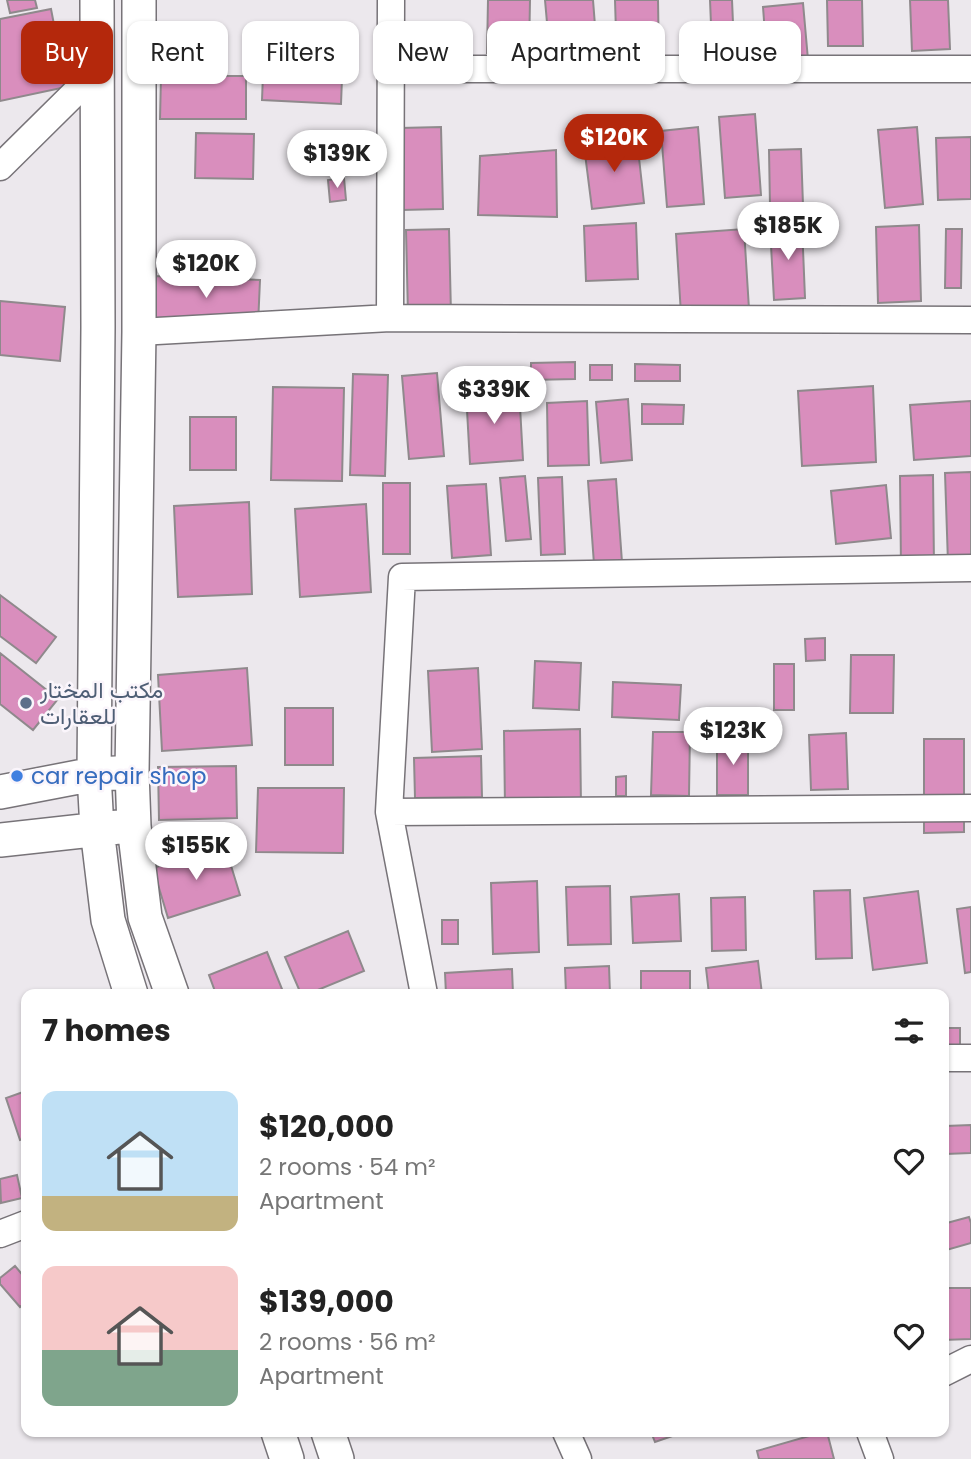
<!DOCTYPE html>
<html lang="en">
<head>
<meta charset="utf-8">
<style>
	body { margin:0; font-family:Poppins,Vazirmatn,sans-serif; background:#f2f2f2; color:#222; height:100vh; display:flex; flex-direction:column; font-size:26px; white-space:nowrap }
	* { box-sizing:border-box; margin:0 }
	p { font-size:23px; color:#767676 }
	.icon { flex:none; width:38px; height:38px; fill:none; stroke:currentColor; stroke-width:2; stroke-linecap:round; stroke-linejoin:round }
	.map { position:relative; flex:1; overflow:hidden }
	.side { position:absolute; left:21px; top:989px; width:928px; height:448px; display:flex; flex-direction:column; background:#fff; border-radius:14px; box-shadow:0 2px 5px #0004 }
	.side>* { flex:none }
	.hud { position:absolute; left:21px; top:21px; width:929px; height:63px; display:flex; gap:14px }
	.price { position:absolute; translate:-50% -60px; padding:0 16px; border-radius:24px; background:#fff; color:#222; font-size:23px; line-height:46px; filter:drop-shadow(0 2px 4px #0008) }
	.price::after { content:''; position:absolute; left:50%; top:42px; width:21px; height:16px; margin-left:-10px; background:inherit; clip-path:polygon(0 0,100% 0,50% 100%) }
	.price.on { background:#b4280c; color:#fff }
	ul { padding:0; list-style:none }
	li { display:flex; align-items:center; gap:21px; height:175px; padding:0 21px }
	li span { display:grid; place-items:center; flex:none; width:196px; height:140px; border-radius:14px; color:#555 }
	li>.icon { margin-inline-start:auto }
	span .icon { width:84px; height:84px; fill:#fffc; stroke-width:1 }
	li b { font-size:30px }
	h2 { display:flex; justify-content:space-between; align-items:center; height:84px; padding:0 21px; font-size:30px }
	.pill { padding:0 24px; border-radius:14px; background:#fff; box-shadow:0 2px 5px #0004; font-size:24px; line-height:63px }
	.pill.on { background:#b4280c; color:#fff }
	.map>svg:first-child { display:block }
	.building { fill:#d98ebd; stroke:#8f898c; stroke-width:2 }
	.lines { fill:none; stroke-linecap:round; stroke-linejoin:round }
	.minor-casing { stroke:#777378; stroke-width:29 }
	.tertiary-casing { stroke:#777378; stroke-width:36 }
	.minor { stroke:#fff; stroke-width:26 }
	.tertiary { stroke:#fff; stroke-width:33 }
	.service-dot { fill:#5c6f8a; stroke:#faf5fb; stroke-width:2.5 }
	.shop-dot { fill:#3f7fe0; stroke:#faf5fb; stroke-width:2.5 }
	.labels { text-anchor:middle; stroke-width:5; stroke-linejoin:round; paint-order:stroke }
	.service-label { font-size:23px; fill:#4e5e75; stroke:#faf5fb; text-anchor:start }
	.shop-label { font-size:23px; fill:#366cbe; stroke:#faf5fb; text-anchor:start }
</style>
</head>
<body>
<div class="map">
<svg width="971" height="1459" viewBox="0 0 971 1459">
	<rect width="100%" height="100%" fill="#ece8ed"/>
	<!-- building -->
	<path class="building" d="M 7,0 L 35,0 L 37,8 L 10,13 Z
		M 488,0 L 530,0 L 529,54 L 487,53 Z
		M 545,0 L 593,0 L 598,64 L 551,68 Z
		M 615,0 L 658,0 L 659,64 L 617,65 Z
		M 710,0 L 732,0 L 733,23 L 711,24 Z
		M 827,0 L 862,0 L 863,46 L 828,46 Z
		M 910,0 L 948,0 L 950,49 L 912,51 Z
		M 803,3 L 809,71 L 768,74 L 763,7 Z
		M 51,9 L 66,87 L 0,101 L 0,19 Z
		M 265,24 L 344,31 L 341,64 L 262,58 Z
		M 742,35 L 744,60 L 684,64 L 683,38 Z
		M 263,74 L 342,78 L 341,104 L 262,100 Z
		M 161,76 L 246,76 L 246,119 L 160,119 Z
		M 755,114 L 761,195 L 725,198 L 719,117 Z
		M 441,127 L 443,209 L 402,210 L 400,128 Z
		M 698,127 L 704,204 L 667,207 L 661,131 Z
		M 917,127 L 923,204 L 885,208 L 878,130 Z
		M 196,133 L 254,134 L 253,179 L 195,178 Z
		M 971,137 L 971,199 L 938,200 L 936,138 Z
		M 637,140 L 644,203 L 592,209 L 584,146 Z
		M 801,149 L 803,205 L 770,206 L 769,150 Z
		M 556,150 L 557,217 L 478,215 L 480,156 Z
		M 344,178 L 346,200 L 330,202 L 328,180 Z
		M 636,223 L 638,279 L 586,281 L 584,226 Z
		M 802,225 L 805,298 L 774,300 L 770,227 Z
		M 919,225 L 921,301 L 878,303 L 876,227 Z
		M 449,229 L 451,314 L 408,315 L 406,230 Z
		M 744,229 L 749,309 L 681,314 L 676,234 Z
		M 946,229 L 962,229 L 961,288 L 945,288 Z
		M 153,276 L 260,280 L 258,325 L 151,321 Z
		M 0,301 L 65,307 L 60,361 L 0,355 Z
		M 575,362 L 575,379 L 531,380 L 531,363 Z
		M 635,364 L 680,365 L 680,381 L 635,381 Z
		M 590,365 L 612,365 L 612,380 L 590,380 Z
		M 437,373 L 444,456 L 409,459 L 402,376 Z
		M 353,374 L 388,375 L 385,476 L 350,475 Z
		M 873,386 L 876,462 L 802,466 L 798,391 Z
		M 273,387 L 344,388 L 342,481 L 271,480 Z
		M 519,389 L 523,460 L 470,464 L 466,392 Z
		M 628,399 L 632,460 L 601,463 L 596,402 Z
		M 587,401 L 589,465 L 548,466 L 547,403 Z
		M 971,401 L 971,456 L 914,460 L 910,405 Z
		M 642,404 L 684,405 L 683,424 L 642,424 Z
		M 190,417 L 236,417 L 236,470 L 190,470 Z
		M 971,472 L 971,562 L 948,563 L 945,473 Z
		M 933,475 L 934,566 L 901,567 L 900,476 Z
		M 525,476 L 531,539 L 506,541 L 500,478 Z
		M 562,477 L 565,554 L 541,555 L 538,478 Z
		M 616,479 L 623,576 L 595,578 L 588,481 Z
		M 383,483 L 410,483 L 410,554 L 383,554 Z
		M 486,484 L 491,555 L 452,558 L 447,486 Z
		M 886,485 L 891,538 L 836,544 L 831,491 Z
		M 249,502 L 252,594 L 178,597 L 174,506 Z
		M 366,504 L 371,592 L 300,597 L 295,509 Z
		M 0,595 L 56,637 L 36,663 L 0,636 Z
		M 825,638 L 825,660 L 806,661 L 805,639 Z
		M 0,653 L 58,699 L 33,730 L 0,704 Z
		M 851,655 L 894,655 L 893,713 L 850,713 Z
		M 535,661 L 581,663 L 579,710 L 533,708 Z
		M 774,664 L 794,664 L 794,710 L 774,710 Z
		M 247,668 L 252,745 L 162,751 L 158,675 Z
		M 478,668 L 482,749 L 432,752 L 428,671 Z
		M 613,682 L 681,685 L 679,720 L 612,717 Z
		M 285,708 L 333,708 L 333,765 L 285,765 Z
		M 580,729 L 581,806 L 505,808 L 504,731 Z
		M 653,732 L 690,732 L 689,796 L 651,795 Z
		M 846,733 L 848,789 L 811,790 L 809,735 Z
		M 748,738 L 748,795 L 717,795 L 717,739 Z
		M 924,739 L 964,739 L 964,832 L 924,833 Z
		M 481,756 L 482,797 L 415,798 L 414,758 Z
		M 236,766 L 237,818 L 159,820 L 158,767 Z
		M 626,776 L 626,796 L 616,796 L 616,777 Z
		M 258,788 L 344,788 L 343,853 L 256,852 Z
		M 225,846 L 240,895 L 168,918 L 153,868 Z
		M 537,881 L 539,952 L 493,954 L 491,883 Z
		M 610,886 L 611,944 L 568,945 L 566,887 Z
		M 850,890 L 852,958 L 816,959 L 814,891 Z
		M 918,891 L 927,963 L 873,970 L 864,898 Z
		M 679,894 L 681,941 L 633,943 L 631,897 Z
		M 745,897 L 746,950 L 712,951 L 711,898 Z
		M 971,907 L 971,972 L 965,973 L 957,909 Z
		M 442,920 L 458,920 L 458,944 L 442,944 Z
		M 348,931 L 364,971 L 308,994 L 301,994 L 285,957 Z
		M 267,952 L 284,994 L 216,994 L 209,975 Z
		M 758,961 L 762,994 L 709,994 L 706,968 Z
		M 609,966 L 610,994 L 566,994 L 565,968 Z
		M 512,969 L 513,994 L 446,994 L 445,973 Z
		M 641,971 L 690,971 L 690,994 L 641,994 Z
		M 943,1028 L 960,1028 L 960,1059 L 943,1060 Z
		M 26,1091 L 26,1138 L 20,1140 L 6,1098 Z
		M 971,1125 L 971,1153 L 946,1154 L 946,1126 Z
		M 17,1175 L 22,1198 L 1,1203 L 0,1179 Z
		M 969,1217 L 971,1223 L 971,1243 L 943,1251 L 943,1224 Z
		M 15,1266 L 26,1279 L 26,1302 L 20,1307 L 0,1284 L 0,1278 Z
		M 943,1288 L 971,1288 L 971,1339 L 943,1340 Z
		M 651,1432 L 684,1432 L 655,1442 Z
		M 823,1432 L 827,1432 L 834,1459 L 759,1459 L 757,1451 Z"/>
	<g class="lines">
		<!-- minor casing -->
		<g class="minor-casing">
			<path id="minor" d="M 391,69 L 971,69
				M 0,167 L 97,71
				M 390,318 L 391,0
				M 139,332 L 390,318 L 971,320
				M 389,812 L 971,808
				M 424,994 L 389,812 L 402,577 L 971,568
				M 943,1058 L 971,1058
				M 0,1234 L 26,1224
				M 943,1373 L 971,1359
				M 566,1432 L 578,1459
				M 870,1432 L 880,1459"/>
		</g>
		<!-- tertiary casing -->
		<g class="tertiary-casing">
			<path id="tertiary" d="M 97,0 L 98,327 L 94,774 L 97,829 L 108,920 L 131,994
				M 139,0 L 139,332 L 132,772 L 134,826 L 145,917 L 172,994
				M 0,792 L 94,774 L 116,773
				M 0,840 L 119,827
				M 278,1432 L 287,1459
				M 328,1432 L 337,1459"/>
		</g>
		<!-- minor -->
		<use href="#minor" class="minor"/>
		<!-- tertiary -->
		<use href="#tertiary" class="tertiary"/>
	</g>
	<!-- markers -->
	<circle class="service-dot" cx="26" cy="703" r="7"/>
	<circle class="shop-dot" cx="17" cy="776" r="7"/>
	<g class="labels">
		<!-- service labels -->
		<g class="service-label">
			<text x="40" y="698">مكتب المختار<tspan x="40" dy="26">للعقارات</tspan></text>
		</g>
		<!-- shop labels -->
		<g class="shop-label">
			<text x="31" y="784">car repair shop</text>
		</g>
	</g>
</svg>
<b class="price on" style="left:614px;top:174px">$120K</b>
<b class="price" style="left:337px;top:190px">$139K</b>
<b class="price" style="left:788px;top:262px">$185K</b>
<b class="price" style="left:206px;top:300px">$120K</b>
<b class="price" style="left:494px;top:426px">$339K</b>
<b class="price" style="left:733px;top:767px">$123K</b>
<b class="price" style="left:196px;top:882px">$155K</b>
<div class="hud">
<a class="pill on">Buy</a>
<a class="pill">Rent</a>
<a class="pill">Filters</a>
<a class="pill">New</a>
<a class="pill">Apartment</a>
<a class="pill">House</a>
</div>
<section class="side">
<h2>7 homes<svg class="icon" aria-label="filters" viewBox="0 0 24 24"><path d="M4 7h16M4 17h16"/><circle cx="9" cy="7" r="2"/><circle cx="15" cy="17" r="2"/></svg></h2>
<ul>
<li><span style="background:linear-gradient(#bfe0f5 75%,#c2b280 0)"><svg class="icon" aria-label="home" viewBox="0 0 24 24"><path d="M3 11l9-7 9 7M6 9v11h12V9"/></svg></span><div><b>$120,000</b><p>2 rooms · 54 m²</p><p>Apartment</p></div><svg class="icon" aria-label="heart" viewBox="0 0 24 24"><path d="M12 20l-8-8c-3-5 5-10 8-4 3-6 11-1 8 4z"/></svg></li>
<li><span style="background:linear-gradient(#f6c9c9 60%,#7fa58c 0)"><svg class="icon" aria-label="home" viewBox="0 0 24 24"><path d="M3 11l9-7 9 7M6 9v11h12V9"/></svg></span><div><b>$139,000</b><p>2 rooms · 56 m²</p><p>Apartment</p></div><svg class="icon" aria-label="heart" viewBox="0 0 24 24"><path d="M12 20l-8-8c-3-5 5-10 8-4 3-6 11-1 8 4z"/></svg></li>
</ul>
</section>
</div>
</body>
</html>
